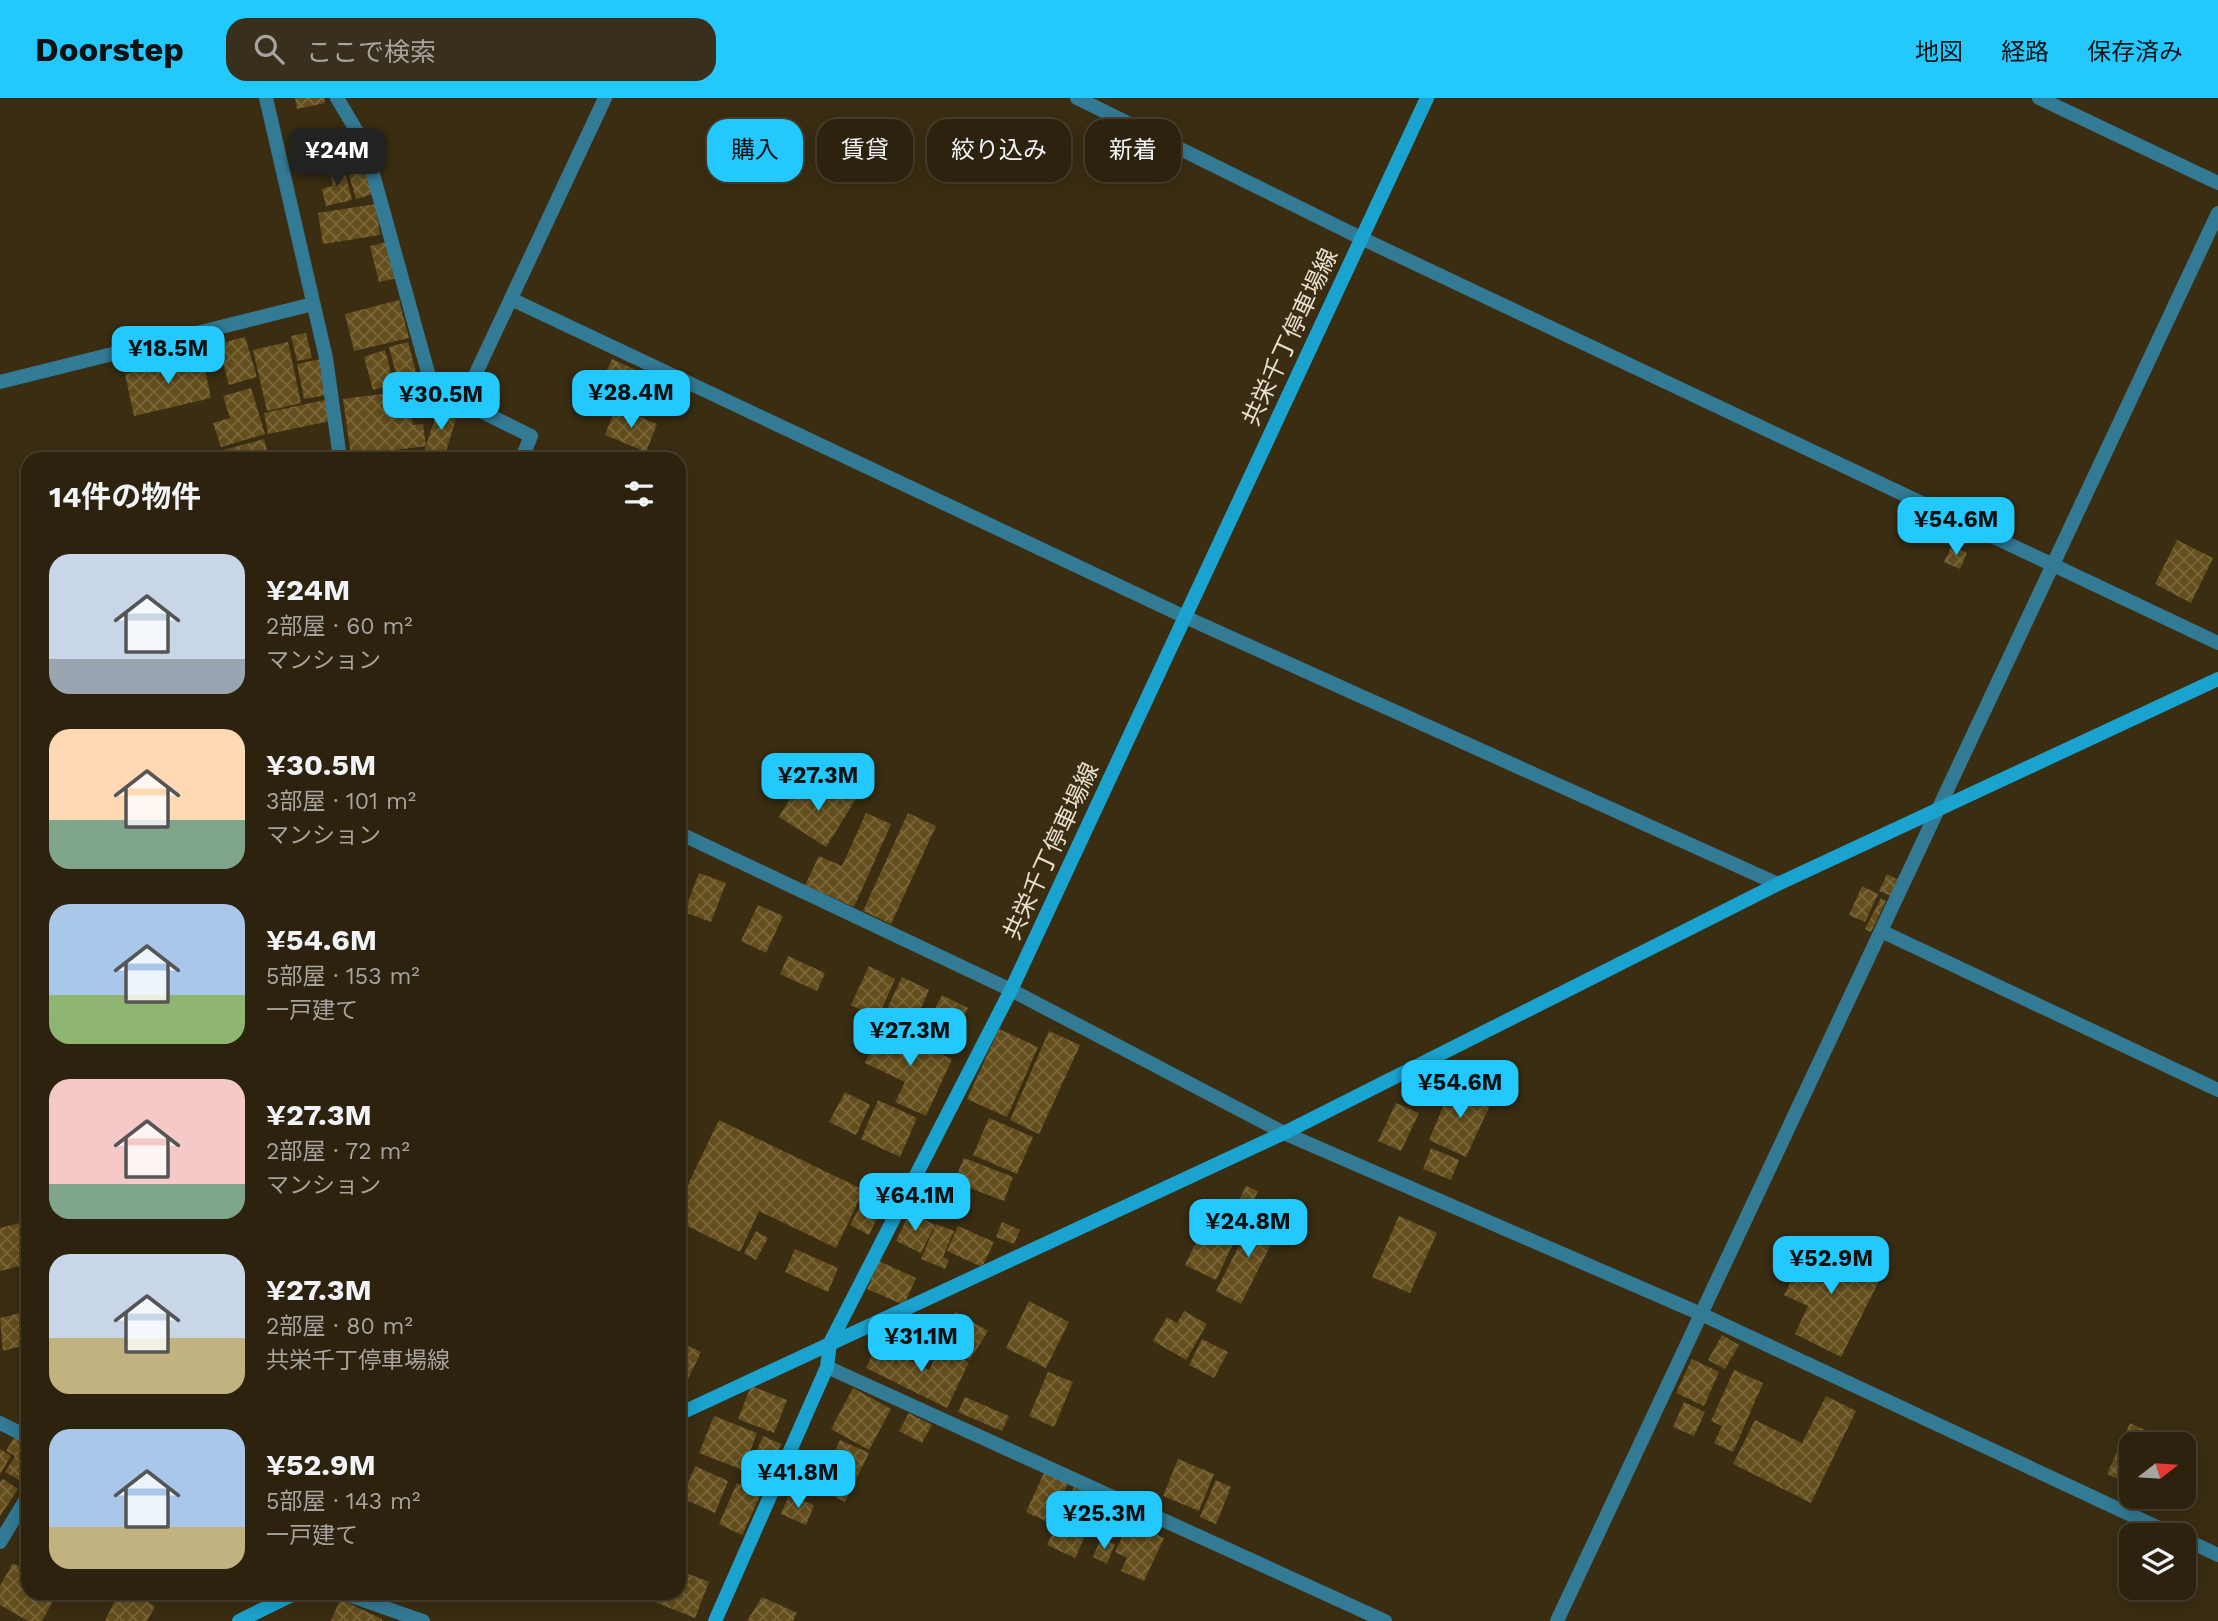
<!DOCTYPE html>
<html lang="ja">
<head>
<meta charset="utf-8">
<style>
	body { margin:0; font-family:"Work Sans","Noto Sans JP",sans-serif; background:#382f1c; color:#f1f3f6; height:100vh; display:flex; flex-direction:column; font-size:26px; white-space:nowrap }
	* { box-sizing:border-box; margin:0 }
	p { font-size:23px; color:#a6a49e }
	.icon { flex:none; width:38px; height:38px; fill:none; stroke:currentColor; stroke-width:2; stroke-linecap:round; stroke-linejoin:round }
	.map { position:relative; flex:1; overflow:hidden }
	.sheet { position:absolute; left:21px; top:354px; width:665px; height:1148px; display:flex; flex-direction:column; background:#2c220e; border-radius:21px; box-shadow:0 4px 18px #0003,0 0 0 2px #483f2e }
	.sheet>* { flex:none }
	.banner { position:absolute; left:707px; top:21px; width:665px; height:63px; display:flex; gap:14px }
	.needle { width:46px; rotate:73deg }
	.buttons { position:absolute; left:2119px; top:1334px; display:grid; gap:14px }
	.buttons a { display:grid; place-items:center; width:77px; height:77px; border-radius:14px; background:#2c220e; box-shadow:0 4px 18px #0003,0 0 0 2px #483f2e; font-size:35px }
	.price { position:absolute; translate:-50% -60px; padding:0 16px; border-radius:14px; background:#23c9fe; color:#111; font-size:23px; line-height:46px; filter:drop-shadow(0 2px 4px #0008) }
	.price::after { content:''; position:absolute; left:50%; top:42px; width:21px; height:16px; margin-left:-10px; background:inherit; clip-path:polygon(0 0,100% 0,50% 100%) }
	.price.on { background:#222; color:#fff }
	ul { padding:0; list-style:none }
	li { display:flex; align-items:center; gap:21px; height:175px; padding:0 28px }
	li span { display:grid; place-items:center; flex:none; width:196px; height:140px; border-radius:21px; color:#555 }
	li>.icon { margin-inline-start:auto }
	span .icon { width:84px; height:84px; fill:#fffc; stroke-width:1 }
	li b { font-size:30px }
	h2 { display:flex; justify-content:space-between; align-items:center; height:84px; padding:0 28px; font-size:30px }
	.chip { padding:0 24px; border-radius:21px; background:#2c220e; box-shadow:0 4px 18px #0003,0 0 0 2px #483f2e; font-size:24px; line-height:63px }
	.chip.on { background:#23c9fe; color:#111 }
	header { display:flex; align-items:center; gap:42px; box-sizing:border-box; height:98px; padding:0 35px; background:#23c9fe; color:#111 }
	header strong { font-size:33px }
	nav { display:flex; gap:38px; margin-inline-start:auto; font-size:24px }
	.search { width:490px; height:63px; background:#382f1c; display:flex; align-items:center; gap:18px; box-sizing:border-box; padding:0 24px; border-radius:21px; color:#a6a49e; font-size:26px }
	.map>svg:first-child { display:block }
	.building { fill:url(#building-cross-hatch) }
	.lines { fill:none; stroke-linecap:round; stroke-linejoin:round }
	.street { stroke:#337a95; stroke-width:14 }
	.secondary { stroke:#1aa3cf; stroke-width:14 }
	.labels { text-anchor:middle; stroke-width:5; stroke-linejoin:round; paint-order:stroke }
	.street-label { font-size:24px; fill:#e7dfcf; stroke:#3a2d12 }
</style>
</head>
<body>
<header>
<strong>Doorstep</strong>
<div class="search"><svg class="icon" aria-label="search" viewBox="0 0 24 24"><circle cx="10" cy="10" r="6"/><path d="M15 15l6 6"/></svg>ここで検索</div>
<nav><a>地図</a><a>経路</a><a>保存済み</a></nav>
</header>
<div class="map">
<svg width="2218" height="1523" viewBox="0 0 2218 1523">
	<defs>
		<pattern id="building-cross-hatch" width="8" height="8" patternUnits="userSpaceOnUse" patternTransform="scale(1.75)"><rect width="8" height="8" fill="#644e1c"/><path d="M0 0l8 8M0 8l8-8" fill="none" stroke="#7a673c"/></pattern>
	</defs>
	<rect width="100%" height="100%" fill="#3a2d12"/>
	<!-- building -->
	<path class="building" d="M 295,0 L 324,0 L 325,5 L 297,11 Z
		M 354,31 L 373,96 L 356,101 L 345,63 L 339,65 L 331,38 Z
		M 325,36 L 331,60 L 295,68 L 289,44 Z
		M 343,67 L 352,102 L 326,108 L 322,91 L 333,88 L 329,71 Z
		M 376,106 L 380,137 L 323,146 L 318,115 Z
		M 387,144 L 397,180 L 379,184 L 370,148 Z
		M 399,202 L 409,240 L 354,253 L 345,216 Z
		M 306,235 L 312,260 L 297,263 L 291,238 Z
		M 245,239 L 257,279 L 229,287 L 218,246 Z
		M 288,244 L 301,305 L 267,313 L 253,252 Z
		M 408,244 L 417,278 L 398,283 L 389,249 Z
		M 385,252 L 394,286 L 373,292 L 364,259 Z
		M 202,258 L 211,300 L 134,318 L 125,276 Z
		M 321,261 L 327,297 L 304,301 L 297,266 Z
		M 612,261 L 671,288 L 657,317 L 599,290 Z
		M 251,290 L 265,336 L 221,349 L 213,325 L 230,320 L 223,298 Z
		M 390,295 L 392,312 L 410,309 L 413,327 L 423,326 L 426,348 L 351,358 L 343,301 Z
		M 325,302 L 330,323 L 268,336 L 264,315 Z
		M 440,305 L 459,311 L 444,360 L 422,360 Z
		M 616,309 L 657,326 L 646,354 L 605,337 Z
		M 264,341 L 269,360 L 222,360 L 220,353 Z
		M 2177,442 L 2213,460 L 2191,505 L 2155,486 Z
		M 1952,447 L 1967,455 L 1960,471 L 1944,464 Z
		M 829,685 L 856,701 L 826,749 L 779,719 L 797,689 L 818,702 Z
		M 866,715 L 891,726 L 854,809 L 805,787 L 819,758 L 842,768 Z
		M 908,715 L 936,728 L 891,826 L 863,813 Z
		M 699,775 L 726,785 L 711,824 L 684,814 Z
		M 1887,776 L 1903,784 L 1896,800 L 1879,793 Z
		M 1862,788 L 1878,796 L 1865,824 L 1849,817 Z
		M 1881,800 L 1886,803 L 1871,834 L 1865,831 Z
		M 758,807 L 783,818 L 766,855 L 741,843 Z
		M 788,858 L 825,875 L 817,893 L 780,876 Z
		M 869,868 L 895,881 L 878,920 L 851,907 Z
		M 902,879 L 929,892 L 915,924 L 887,911 Z
		M 942,897 L 968,910 L 952,941 L 926,928 Z
		M 882,928 L 952,961 L 926,1018 L 895,1004 L 905,984 L 865,965 Z
		M 999,931 L 1038,949 L 1007,1019 L 967,1001 Z
		M 1049,933 L 1080,947 L 1039,1036 L 1010,1022 Z
		M 1481,964 L 1507,976 L 1498,999 L 1471,988 Z
		M 1456,986 L 1492,1003 L 1466,1059 L 1429,1042 L 1450,992 L 1453,993 Z
		M 845,994 L 870,1007 L 856,1037 L 829,1024 Z
		M 878,1002 L 917,1020 L 900,1059 L 861,1041 Z
		M 1396,1005 L 1419,1015 L 1401,1053 L 1378,1043 Z
		M 989,1020 L 1033,1039 L 1017,1076 L 973,1057 Z
		M 719,1022 L 864,1092 L 836,1150 L 759,1113 L 740,1154 L 679,1124 L 679,1105 Z
		M 1431,1050 L 1459,1062 L 1451,1082 L 1423,1071 Z
		M 964,1060 L 1013,1079 L 1004,1103 L 954,1084 Z
		M 926,1079 L 953,1090 L 943,1112 L 916,1101 Z
		M 1246,1088 L 1258,1093 L 1216,1182 L 1185,1167 L 1210,1115 L 1229,1124 Z
		M 866,1097 L 884,1106 L 869,1137 L 850,1127 Z
		M 910,1114 L 935,1127 L 921,1155 L 896,1143 Z
		M 1255,1116 L 1280,1128 L 1241,1206 L 1216,1193 Z
		M 1399,1118 L 1437,1135 L 1410,1195 L 1372,1179 Z
		M 28,1123 L 28,1166 L 0,1173 L 0,1130 Z
		M 1002,1124 L 1020,1132 L 1014,1146 L 996,1139 Z
		M 936,1126 L 954,1133 L 943,1159 L 949,1162 L 945,1171 L 921,1161 Z
		M 958,1128 L 994,1144 L 982,1169 L 947,1153 Z
		M 756,1133 L 768,1140 L 756,1162 L 744,1155 Z
		M 1811,1142 L 1882,1177 L 1841,1259 L 1795,1236 L 1808,1208 L 1784,1197 Z
		M 795,1151 L 838,1170 L 828,1194 L 785,1174 Z
		M 879,1163 L 916,1180 L 904,1207 L 867,1191 Z
		M 1029,1203 L 1069,1224 L 1046,1270 L 1006,1250 Z
		M 28,1213 L 28,1246 L 3,1253 L 0,1220 Z
		M 1184,1213 L 1207,1226 L 1186,1262 L 1153,1243 L 1167,1219 L 1177,1225 Z
		M 956,1214 L 988,1233 L 970,1262 L 939,1242 Z
		M 1722,1237 L 1739,1247 L 1725,1271 L 1708,1262 Z
		M 1202,1241 L 1228,1254 L 1214,1280 L 1189,1267 Z
		M 679,1244 L 701,1254 L 683,1292 L 679,1290 Z
		M 877,1246 L 929,1272 L 940,1250 L 969,1264 L 947,1310 L 866,1270 Z
		M 1692,1261 L 1719,1274 L 1704,1308 L 1676,1295 Z
		M 1734,1272 L 1763,1285 L 1733,1354 L 1714,1345 L 1722,1328 L 1711,1323 Z
		M 1048,1274 L 1073,1284 L 1054,1329 L 1029,1318 Z
		M 751,1288 L 787,1302 L 774,1335 L 738,1321 Z
		M 853,1290 L 891,1311 L 869,1352 L 831,1331 Z
		M 1826,1298 L 1856,1313 L 1811,1405 L 1733,1366 L 1755,1322 L 1802,1345 Z
		M 965,1299 L 1009,1318 L 1002,1333 L 958,1314 Z
		M 1684,1304 L 1705,1314 L 1694,1338 L 1673,1329 Z
		M 909,1315 L 932,1327 L 922,1345 L 899,1333 Z
		M 714,1318 L 757,1335 L 743,1372 L 699,1355 Z
		M 2130,1325 L 2160,1339 L 2157,1346 L 2132,1346 L 2132,1388 L 2107,1376 Z
		M 15,1338 L 28,1346 L 28,1372 L 21,1383 L 5,1374 L 15,1358 L 6,1353 Z
		M 763,1338 L 781,1346 L 765,1384 L 747,1376 Z
		M 840,1342 L 869,1355 L 845,1404 L 817,1390 Z
		M 0,1351 L 11,1358 L 0,1376 Z
		M 1178,1361 L 1214,1376 L 1199,1413 L 1163,1398 Z
		M 695,1368 L 728,1383 L 715,1415 L 682,1400 Z
		M 1044,1375 L 1068,1385 L 1050,1425 L 1026,1414 Z
		M 3,1381 L 18,1391 L 0,1418 L 0,1384 Z
		M 1216,1382 L 1231,1389 L 1216,1426 L 1200,1419 Z
		M 737,1385 L 761,1396 L 742,1437 L 719,1426 Z
		M 1074,1389 L 1102,1402 L 1075,1460 L 1047,1447 Z
		M 789,1397 L 814,1407 L 806,1427 L 781,1416 Z
		M 1129,1424 L 1164,1440 L 1144,1483 L 1121,1473 L 1127,1460 L 1115,1454 Z
		M 1101,1440 L 1115,1446 L 1107,1466 L 1093,1459 Z
		M 13,1465 L 28,1474 L 28,1494 L 58,1494 L 42,1523 L 28,1523 L 0,1507 L 0,1488 Z
		M 679,1472 L 709,1484 L 695,1520 L 632,1495 L 679,1494 Z
		M 119,1494 L 129,1494 L 155,1508 L 147,1523 L 105,1523 Z
		M 762,1499 L 797,1515 L 793,1523 L 747,1523 Z
		M 340,1501 L 382,1521 L 382,1523 L 331,1523 Z"/>
	<g class="lines">
		<!-- street -->
		<path class="street" d="M 266,0 L 326,260 L 340,360
			M 337,0 L 365,47 L 432,289 L 531,338 L 522,360
			M 1077,0 L 1361,140 L 2218,545
			M 2039,0 L 2218,85
			M 511,201 L 1185,519 L 1778,786
			M 0,284 L 313,206
			M 462,305 L 605,0
			M 679,735 L 1011,892 L 1284,1035 L 1701,1216 L 2174,1437
			M 1881,833 L 2218,992
			M 827,1269 L 1385,1523
			M 0,1325 L 28,1339
			M 2184,1441 L 2218,1457
			M 0,1444 L 28,1398
			M 340,1494 L 423,1523
			M 1557,1523 L 2218,115"/>
		<!-- secondary -->
		<path class="secondary" d="M 679,1316 L 1284,1035 L 1778,786 L 2218,581
			M 239,1523 L 298,1494
			M 715,1523 L 827,1269 L 830,1245 L 1011,892 L 1427,0"/>
	</g>
	<g class="labels">
		<!-- street labels -->
		<g class="street-label">
			<text transform="translate(1290 239) rotate(-65)" y="8">共栄千丁停車場線</text>
			<text transform="translate(1051 753) rotate(-65)" y="8">共栄千丁停車場線</text>
		</g>
	</g>
</svg>
<div class="buttons">
<a><svg class="needle" viewBox="-14 -14 28 28"><path d="M0-13l5 13h-10z" fill="#e53935"/><path d="M0 13l5-13h-10z" fill="#a6a49e"/></svg></a>
<a><svg class="icon" aria-label="layers" viewBox="0 0 24 24"><path d="M12 4l9 5-9 5-9-5zM3 14l9 5 9-5"/></svg></a>
</div>
<b class="price on" style="left:337px;top:90px">¥24M</b>
<b class="price" style="left:168px;top:288px">¥18.5M</b>
<b class="price" style="left:631px;top:332px">¥28.4M</b>
<b class="price" style="left:441px;top:334px">¥30.5M</b>
<b class="price" style="left:1956px;top:459px">¥54.6M</b>
<b class="price" style="left:818px;top:715px">¥27.3M</b>
<b class="price" style="left:910px;top:970px">¥27.3M</b>
<b class="price" style="left:1460px;top:1022px">¥54.6M</b>
<b class="price" style="left:915px;top:1135px">¥64.1M</b>
<b class="price" style="left:1248px;top:1161px">¥24.8M</b>
<b class="price" style="left:1831px;top:1198px">¥52.9M</b>
<b class="price" style="left:921px;top:1276px">¥31.1M</b>
<b class="price" style="left:798px;top:1412px">¥41.8M</b>
<b class="price" style="left:1104px;top:1453px">¥25.3M</b>
<div class="banner">
<a class="chip on">購入</a>
<a class="chip">賃貸</a>
<a class="chip">絞り込み</a>
<a class="chip">新着</a>
</div>
<section class="sheet">
<h2>14件の物件<svg class="icon" aria-label="filters" viewBox="0 0 24 24"><path d="M4 7h16M4 17h16"/><circle cx="9" cy="7" r="2"/><circle cx="15" cy="17" r="2"/></svg></h2>
<ul>
<li><span style="background:linear-gradient(#c9d6e8 75%,#9aa5b1 0)"><svg class="icon" aria-label="home" viewBox="0 0 24 24"><path d="M3 11l9-7 9 7M6 9v11h12V9"/></svg></span><div><b>¥24M</b><p>2部屋 · 60 m²</p><p>マンション</p></div></li>
<li><span style="background:linear-gradient(#ffd9b3 65%,#7fa58c 0)"><svg class="icon" aria-label="home" viewBox="0 0 24 24"><path d="M3 11l9-7 9 7M6 9v11h12V9"/></svg></span><div><b>¥30.5M</b><p>3部屋 · 101 m²</p><p>マンション</p></div></li>
<li><span style="background:linear-gradient(#a9c7e8 65%,#8fb573 0)"><svg class="icon" aria-label="home" viewBox="0 0 24 24"><path d="M3 11l9-7 9 7M6 9v11h12V9"/></svg></span><div><b>¥54.6M</b><p>5部屋 · 153 m²</p><p>一戸建て</p></div></li>
<li><span style="background:linear-gradient(#f6c9c9 75%,#7fa58c 0)"><svg class="icon" aria-label="home" viewBox="0 0 24 24"><path d="M3 11l9-7 9 7M6 9v11h12V9"/></svg></span><div><b>¥27.3M</b><p>2部屋 · 72 m²</p><p>マンション</p></div></li>
<li><span style="background:linear-gradient(#c9d6e8 60%,#c2b280 0)"><svg class="icon" aria-label="home" viewBox="0 0 24 24"><path d="M3 11l9-7 9 7M6 9v11h12V9"/></svg></span><div><b>¥27.3M</b><p>2部屋 · 80 m²</p><p>共栄千丁停車場線</p></div></li>
<li><span style="background:linear-gradient(#a9c7e8 70%,#c2b280 0)"><svg class="icon" aria-label="home" viewBox="0 0 24 24"><path d="M3 11l9-7 9 7M6 9v11h12V9"/></svg></span><div><b>¥52.9M</b><p>5部屋 · 143 m²</p><p>一戸建て</p></div></li>
</ul>
</section>
</div>
</body>
</html>
